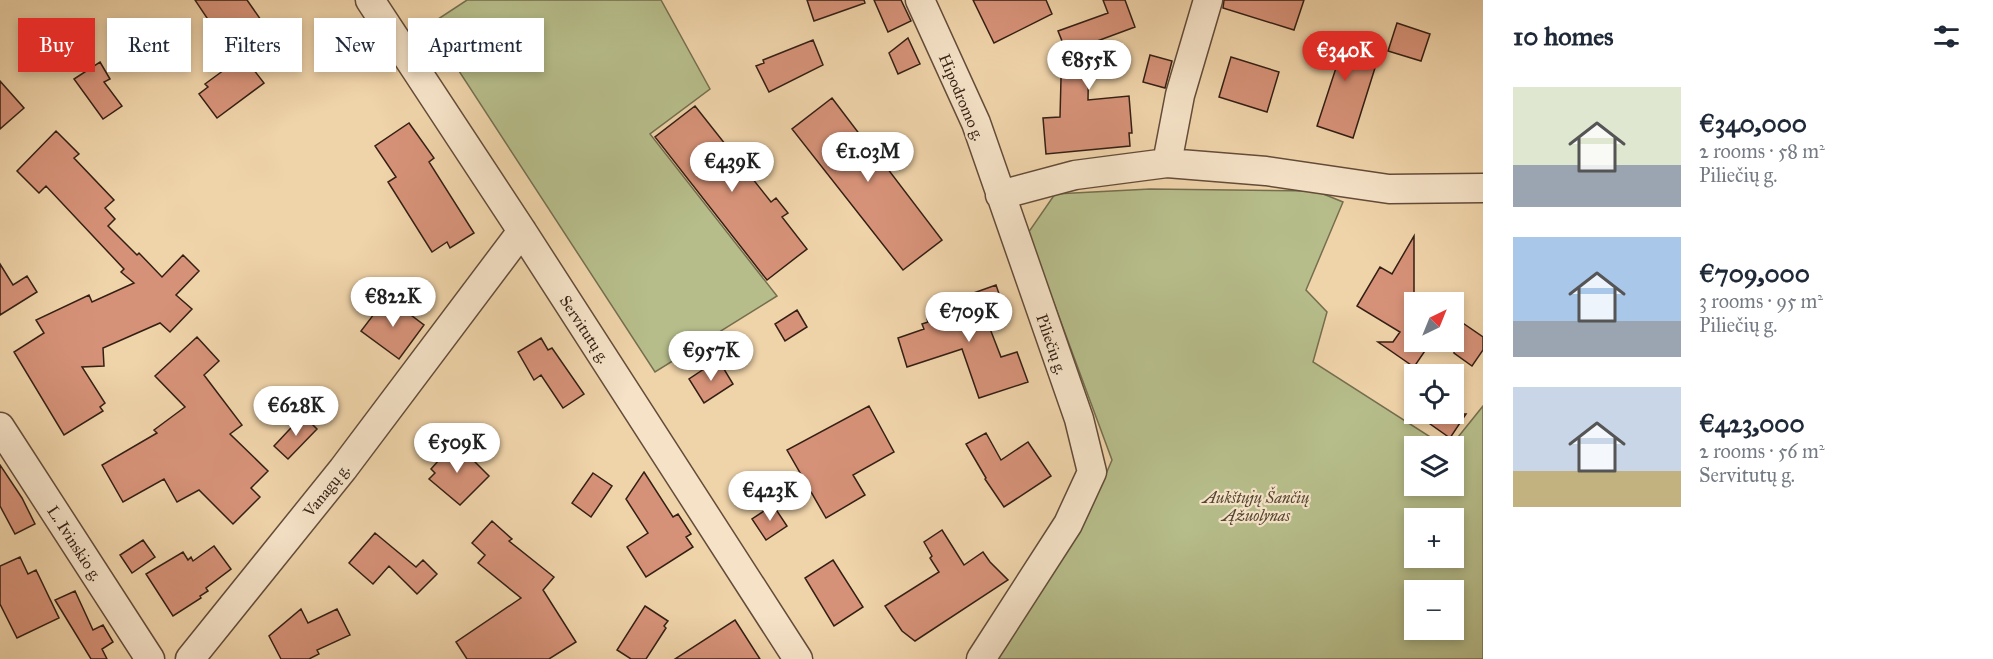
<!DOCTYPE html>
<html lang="en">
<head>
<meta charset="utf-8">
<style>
	body { margin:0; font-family:"IM FELL Great Primer",serif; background:#f6f6f7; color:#1f2937; height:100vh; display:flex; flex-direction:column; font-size:22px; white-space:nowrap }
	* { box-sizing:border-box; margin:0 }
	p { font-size:20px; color:#747a83 }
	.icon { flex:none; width:33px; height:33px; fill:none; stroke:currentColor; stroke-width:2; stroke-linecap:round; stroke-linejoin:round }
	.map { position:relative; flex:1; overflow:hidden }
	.sheet { display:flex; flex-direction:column; background:#fff; width:510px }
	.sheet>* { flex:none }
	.hud { position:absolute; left:18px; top:18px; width:570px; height:54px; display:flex; gap:12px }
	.needle { width:39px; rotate:43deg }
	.controls { position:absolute; left:1404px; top:292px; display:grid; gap:12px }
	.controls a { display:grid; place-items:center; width:60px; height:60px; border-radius:0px; background:#fff; box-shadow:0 3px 9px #0003; font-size:30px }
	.price { position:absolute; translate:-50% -51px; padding:0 14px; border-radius:21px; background:#fff; color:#222; font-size:20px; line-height:39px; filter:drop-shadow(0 2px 3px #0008) }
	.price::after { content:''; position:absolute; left:50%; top:36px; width:18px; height:14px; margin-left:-9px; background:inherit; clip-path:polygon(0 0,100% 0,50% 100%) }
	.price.on { background:#d93025; color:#fff }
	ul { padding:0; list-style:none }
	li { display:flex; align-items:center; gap:18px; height:150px; padding:0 30px }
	li span { display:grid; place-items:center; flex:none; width:168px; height:120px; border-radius:0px; color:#555 }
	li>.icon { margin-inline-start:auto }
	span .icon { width:72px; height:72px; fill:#fffc; stroke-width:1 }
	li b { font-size:26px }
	h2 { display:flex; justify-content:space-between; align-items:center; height:72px; padding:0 30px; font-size:26px }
	.tag { padding:0 21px; border-radius:0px; background:#fff; box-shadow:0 3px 9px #0003; font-size:21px; line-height:54px }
	.tag.on { background:#d93025; color:#fff }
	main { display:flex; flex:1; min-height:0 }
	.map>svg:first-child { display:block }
	.green { fill:#b6bd8a; stroke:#756e4f; stroke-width:1.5; fill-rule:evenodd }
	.building { fill:#d69278; stroke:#341f14; stroke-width:1.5 }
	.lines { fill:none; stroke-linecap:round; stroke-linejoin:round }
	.street-casing { stroke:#634c39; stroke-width:31 }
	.street { stroke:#f5e2c7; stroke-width:28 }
	.labels { text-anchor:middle; stroke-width:4.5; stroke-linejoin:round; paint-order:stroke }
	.street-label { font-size:16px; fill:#341f14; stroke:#f5e2c7 }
	.park-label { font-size:16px; font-style:italic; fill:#544632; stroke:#f5e2c7 }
</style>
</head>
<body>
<main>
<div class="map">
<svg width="1483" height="659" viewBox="0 0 1483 659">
	<rect width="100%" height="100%" fill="#efd3a9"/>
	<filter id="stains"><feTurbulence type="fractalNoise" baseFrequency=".00333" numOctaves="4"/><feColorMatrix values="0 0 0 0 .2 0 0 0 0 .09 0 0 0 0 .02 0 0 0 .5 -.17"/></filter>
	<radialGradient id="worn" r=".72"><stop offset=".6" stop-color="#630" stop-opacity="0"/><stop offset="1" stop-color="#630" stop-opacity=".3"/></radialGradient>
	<!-- green -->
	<path class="green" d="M 467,0 L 661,0 L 710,89 L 650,134 L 777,296 L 655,372 L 429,25 Z
		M 1150,189 L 1316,191 L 1343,202 L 1306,290 L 1327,312 L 1313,362 L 1446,447 L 1414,447 L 1414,486 L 1454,486 L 1454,447 L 1450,447 L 1483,406 L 1483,659 L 998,659 L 1089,513 L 1112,460 L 1028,233 L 1055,194 ZM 1414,519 L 1454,519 L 1454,558 L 1414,558 ZM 1414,591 L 1454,591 L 1454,630 L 1414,630 Z"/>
	<!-- building -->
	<path class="building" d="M 195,0 L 247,0 L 261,20 L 230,42 L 215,21 L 211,24 Z
		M 807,0 L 864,0 L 865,3 L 814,21 Z
		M 874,0 L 901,0 L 911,21 L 888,32 Z
		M 973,0 L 1046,0 L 1052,14 L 994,43 Z
		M 1103,0 L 1125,0 L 1135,27 L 1089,44 L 1088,100 L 1129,96 L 1132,133 L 1129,133 L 1130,146 L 1046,154 L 1043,118 L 1060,117 L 1062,41 L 1058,31 L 1108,13 Z
		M 1224,0 L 1304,0 L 1294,30 L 1223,8 Z
		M 1397,23 L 1430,34 L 1421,61 L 1388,51 Z
		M 1320,33 L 1380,52 L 1353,138 L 1317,126 L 1336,68 L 1311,60 Z
		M 908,38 L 920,64 L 898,74 L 889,53 Z
		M 813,40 L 823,65 L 769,92 L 756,66 L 764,63 L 763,60 Z
		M 1150,55 L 1172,61 L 1165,88 L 1143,82 Z
		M 243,56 L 264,83 L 217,118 L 199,94 L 208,87 L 205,84 Z
		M 1231,57 L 1279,72 L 1267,112 L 1219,97 Z
		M 100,62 L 110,79 L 104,82 L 122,106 L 103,119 L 74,79 Z
		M 0,81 L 24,108 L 0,129 Z
		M 832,98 L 873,152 L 890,138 L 903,156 L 887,168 L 942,240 L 903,270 L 792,129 Z
		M 695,106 L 771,202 L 776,198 L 788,213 L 782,217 L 807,249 L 767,280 L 655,137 Z
		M 409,123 L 434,158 L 429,162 L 474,233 L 450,248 L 447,242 L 432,252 L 388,182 L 396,177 L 375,146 Z
		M 56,131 L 79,154 L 74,158 L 114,200 L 105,208 L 115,219 L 108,226 L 137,255 L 139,253 L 162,277 L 183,255 L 199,271 L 176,295 L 192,309 L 170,332 L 160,323 L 103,348 L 104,366 L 82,367 L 105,403 L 100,407 L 103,411 L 64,435 L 14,352 L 44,333 L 36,320 L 89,295 L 92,302 L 134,283 L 121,272 L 124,269 L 46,186 L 39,193 L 17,171 Z
		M 1414,236 L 1414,342 L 1431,342 L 1414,367 L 1378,342 L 1393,342 L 1400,332 L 1357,306 L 1380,267 L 1392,274 Z
		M 0,264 L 13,285 L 27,276 L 37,292 L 0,315 Z
		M 996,285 L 1006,314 L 987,321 L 1001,357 L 1017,352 L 1028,382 L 979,398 L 962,349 L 907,367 L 898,338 L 924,329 L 922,324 L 928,322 L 927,319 L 971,305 L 968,295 Z
		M 387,297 L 424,325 L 399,359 L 361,331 Z
		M 797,310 L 807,327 L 785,341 L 775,324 Z
		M 1454,317 L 1483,337 L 1483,350 L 1472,366 L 1454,353 Z
		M 197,337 L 219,361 L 204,375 L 242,425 L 230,434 L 268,471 L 251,488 L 260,497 L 233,524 L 199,490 L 177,502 L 164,479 L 123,502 L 102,465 L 157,433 L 154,430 L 185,407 L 155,376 Z
		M 541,338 L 548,350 L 552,348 L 584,394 L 563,408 L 541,375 L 534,380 L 518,352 Z
		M 713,363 L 716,368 L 721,364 L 733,384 L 704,403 L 689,379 Z
		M 869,406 L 894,452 L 853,475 L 865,495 L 826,518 L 787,450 Z
		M 1416,414 L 1466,414 L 1450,438 Z
		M 303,415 L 317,429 L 288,459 L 274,446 Z
		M 986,433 L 1001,460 L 1028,442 L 1051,476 L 1004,507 L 985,479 L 986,478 L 966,444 Z
		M 454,441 L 489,476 L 460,505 L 429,479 L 435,473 L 431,469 L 439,460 L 437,458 Z
		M 0,465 L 22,498 L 35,524 L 15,534 L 0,506 Z
		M 644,472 L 673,517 L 678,514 L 691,534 L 686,537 L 693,547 L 646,577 L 627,547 L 648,533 L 626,499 Z
		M 593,473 L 612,486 L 591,517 L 572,503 Z
		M 773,505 L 787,526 L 766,540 L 752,519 Z
		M 492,521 L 512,539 L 509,541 L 554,577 L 543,590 L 576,642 L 549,659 L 467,659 L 456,642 L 521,598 L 478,563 L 485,555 L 472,543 Z
		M 942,530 L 964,565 L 983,552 L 990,562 L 1008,580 L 915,641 L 902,631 L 885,606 L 939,572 L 930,558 L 932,556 L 924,542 Z
		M 375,533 L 416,567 L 423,560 L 437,574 L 417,594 L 389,566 L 373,584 L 349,563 Z
		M 143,540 L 155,557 L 132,573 L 120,555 Z
		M 214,546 L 231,569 L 206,588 L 208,591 L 200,596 L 201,598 L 173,616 L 146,574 L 183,552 L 188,560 L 191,557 L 193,561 Z
		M 20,557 L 28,574 L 36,570 L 59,618 L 17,638 L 0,604 L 0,566 Z
		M 833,560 L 863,607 L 834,626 L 805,578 Z
		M 75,591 L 93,630 L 103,625 L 113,642 L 102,649 L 107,659 L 91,659 L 55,600 Z
		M 645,606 L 668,621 L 664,626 L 666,628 L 646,659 L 631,659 L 617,650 Z
		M 301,609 L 308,623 L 337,609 L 350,635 L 317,650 L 319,654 L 309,659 L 281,659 L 269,636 Z
		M 735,620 L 760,659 L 675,659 Z"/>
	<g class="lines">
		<!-- street casing -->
		<g class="street-casing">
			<path id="street" d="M 370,0 L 522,231 L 798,659
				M 920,0 L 976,123 L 1079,419 L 1092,472 L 1068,524 L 981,659
				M 1167,163 L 1180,95 L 1208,0
				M 1000,195 L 1075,175 L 1167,163 L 1266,171 L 1389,189 L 1483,188
				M 0,427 L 150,659
				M 190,659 L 343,469 L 522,231"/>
		</g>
		<!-- street -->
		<use href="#street" class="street"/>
	</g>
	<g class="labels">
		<!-- street labels -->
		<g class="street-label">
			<text transform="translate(962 97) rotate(67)" y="6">Hipodromo g.</text>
			<text transform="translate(585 329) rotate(57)" y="6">Servitutų g.</text>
			<text transform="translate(1052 344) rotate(71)" y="6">Piliečių g.</text>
			<text transform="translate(326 490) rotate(-51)" y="6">Vanagų g.</text>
			<text transform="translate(75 543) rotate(57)" y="6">L. Ivinskio g.</text>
		</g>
		<!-- park labels -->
		<g class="park-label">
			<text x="1256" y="503">Aukštųjų Šančių<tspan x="1256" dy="18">Ąžuolynas</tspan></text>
		</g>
	</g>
	<rect width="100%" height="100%" filter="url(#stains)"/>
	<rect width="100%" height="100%" fill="url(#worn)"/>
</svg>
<div class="controls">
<a><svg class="needle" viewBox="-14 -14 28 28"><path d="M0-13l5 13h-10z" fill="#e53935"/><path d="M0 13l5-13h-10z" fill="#747a83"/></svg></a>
<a><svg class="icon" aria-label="locate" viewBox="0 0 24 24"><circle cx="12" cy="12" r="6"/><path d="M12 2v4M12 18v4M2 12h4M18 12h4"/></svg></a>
<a><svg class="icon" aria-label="layers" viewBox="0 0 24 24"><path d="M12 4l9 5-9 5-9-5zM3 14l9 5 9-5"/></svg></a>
<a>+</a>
<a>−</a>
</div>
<b class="price on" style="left:1345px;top:82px">€340K</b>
<b class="price" style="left:1089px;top:91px">€855K</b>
<b class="price" style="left:868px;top:183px">€1.03M</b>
<b class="price" style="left:732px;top:193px">€439K</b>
<b class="price" style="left:393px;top:328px">€822K</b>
<b class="price" style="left:969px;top:343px">€709K</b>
<b class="price" style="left:711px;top:382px">€957K</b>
<b class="price" style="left:296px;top:437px">€628K</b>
<b class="price" style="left:457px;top:474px">€509K</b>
<b class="price" style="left:770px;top:522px">€423K</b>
<div class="hud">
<a class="tag on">Buy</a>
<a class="tag">Rent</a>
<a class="tag">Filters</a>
<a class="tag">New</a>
<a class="tag">Apartment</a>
</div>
</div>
<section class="sheet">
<h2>10 homes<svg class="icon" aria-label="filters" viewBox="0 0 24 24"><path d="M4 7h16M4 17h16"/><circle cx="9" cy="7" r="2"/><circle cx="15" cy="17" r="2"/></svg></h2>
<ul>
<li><span style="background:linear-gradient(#dfe7d0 65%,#9aa5b1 0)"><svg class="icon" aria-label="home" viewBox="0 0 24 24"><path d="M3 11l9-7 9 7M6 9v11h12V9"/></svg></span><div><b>€340,000</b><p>2 rooms · 58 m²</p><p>Piliečių g.</p></div></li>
<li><span style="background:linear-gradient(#a9c7e8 70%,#9aa5b1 0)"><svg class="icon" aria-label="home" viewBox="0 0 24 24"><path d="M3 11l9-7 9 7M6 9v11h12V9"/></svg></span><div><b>€709,000</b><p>3 rooms · 95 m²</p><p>Piliečių g.</p></div></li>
<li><span style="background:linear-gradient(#c9d6e8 70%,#c2b280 0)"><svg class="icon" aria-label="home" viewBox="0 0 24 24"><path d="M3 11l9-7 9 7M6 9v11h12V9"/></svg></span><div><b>€423,000</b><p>2 rooms · 56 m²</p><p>Servitutų g.</p></div></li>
</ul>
</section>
</main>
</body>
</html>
